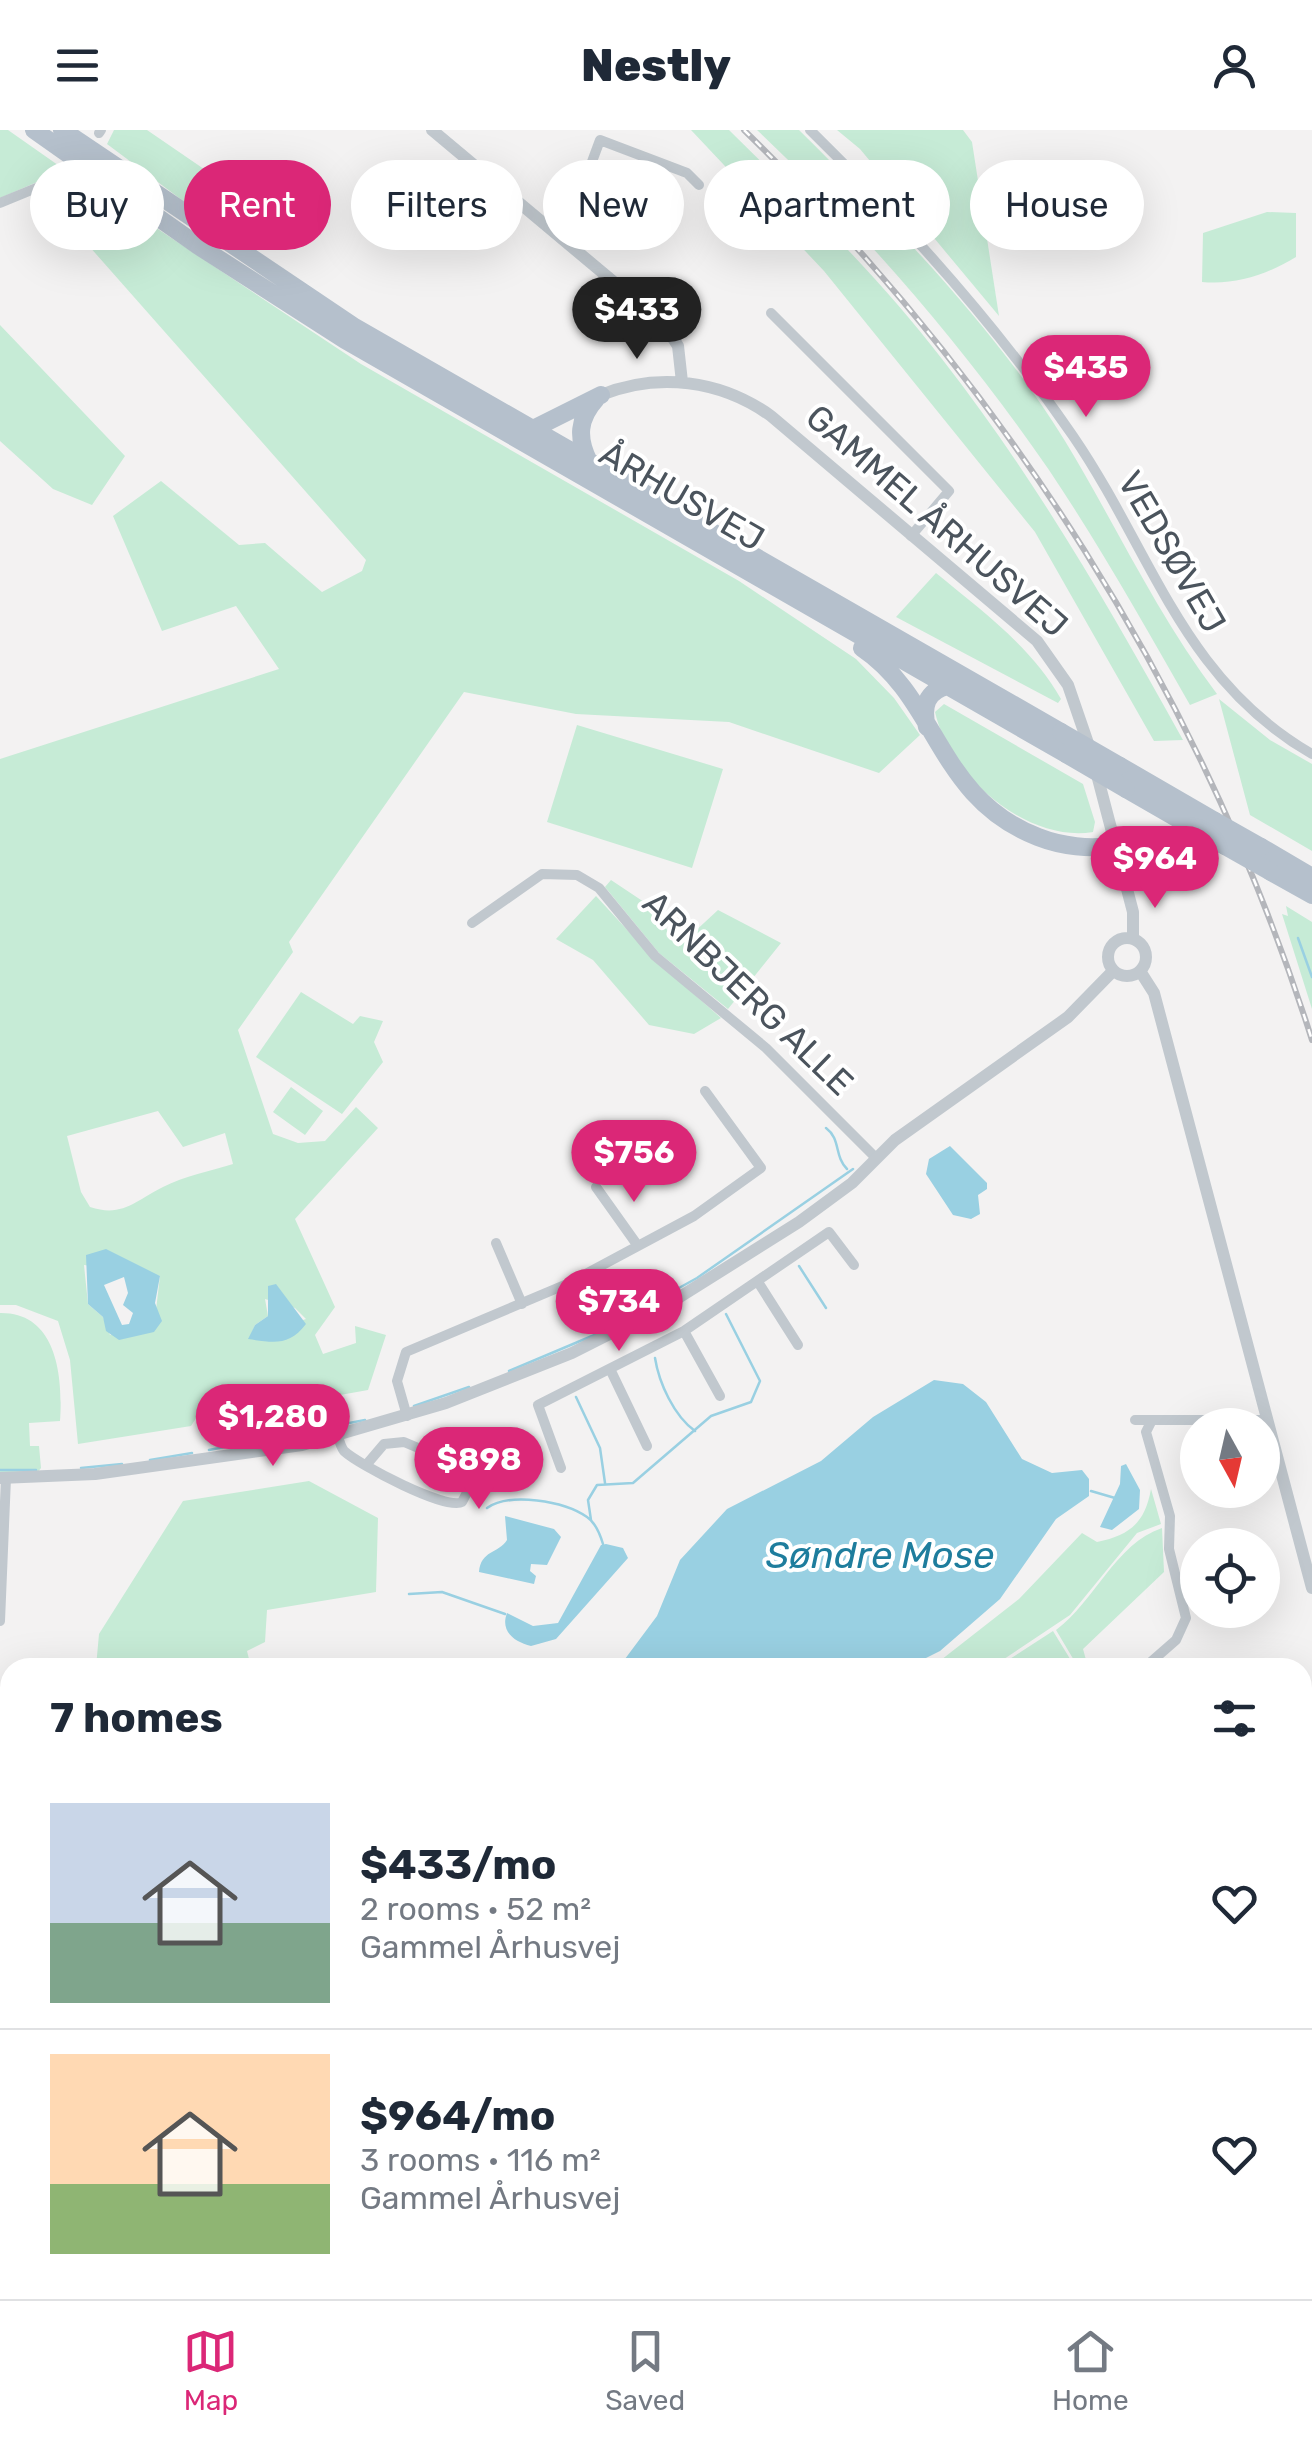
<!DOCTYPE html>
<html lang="en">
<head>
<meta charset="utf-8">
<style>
	body { margin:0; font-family:Rubik,sans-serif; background:#f2f2f3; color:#1f2937; height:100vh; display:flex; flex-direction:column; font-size:38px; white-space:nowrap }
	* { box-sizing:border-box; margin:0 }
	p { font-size:32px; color:#747a83 }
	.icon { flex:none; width:55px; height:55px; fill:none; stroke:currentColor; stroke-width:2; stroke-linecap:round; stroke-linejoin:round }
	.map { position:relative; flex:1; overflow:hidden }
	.details { position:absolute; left:0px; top:1528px; width:1312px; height:642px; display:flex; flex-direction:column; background:#fff; border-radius:30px 30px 0 0; box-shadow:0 10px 40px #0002 }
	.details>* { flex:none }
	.hud { position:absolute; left:30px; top:30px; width:1252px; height:90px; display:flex; gap:20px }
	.needle { width:65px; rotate:172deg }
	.controls { position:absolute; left:1180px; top:1278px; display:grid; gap:20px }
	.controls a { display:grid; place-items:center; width:100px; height:100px; border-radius:50%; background:#fff; box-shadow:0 10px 40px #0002; font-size:50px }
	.price { position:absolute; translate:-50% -85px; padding:0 22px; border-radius:35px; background:#db2777; color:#fff; font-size:32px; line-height:65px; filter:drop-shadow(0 2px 5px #0008) }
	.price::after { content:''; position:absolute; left:50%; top:60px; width:30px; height:22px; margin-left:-15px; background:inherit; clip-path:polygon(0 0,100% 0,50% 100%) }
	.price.active { background:#222; color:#fff }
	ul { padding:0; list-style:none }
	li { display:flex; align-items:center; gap:30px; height:250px; padding:0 50px }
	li+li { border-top:2px solid #e0e1e3 }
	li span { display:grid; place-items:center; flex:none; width:280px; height:200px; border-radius:0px; color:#555 }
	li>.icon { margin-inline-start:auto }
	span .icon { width:120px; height:120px; fill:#fffc; stroke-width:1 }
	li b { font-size:42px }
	h2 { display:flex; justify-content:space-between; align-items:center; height:120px; padding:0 50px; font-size:42px }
	.pill { padding:0 35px; border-radius:45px; background:#fff; box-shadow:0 10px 40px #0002; font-size:35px; line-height:90px }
	.pill.active { background:#db2777; color:#fff }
	header { display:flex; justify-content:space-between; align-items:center; height:130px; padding:0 50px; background:#fff; font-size:45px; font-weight:800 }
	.tabs { display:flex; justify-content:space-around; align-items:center; height:140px; border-top:2px solid #e0e1e3; background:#fff; font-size:28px; color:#747a83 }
	.tabs a { display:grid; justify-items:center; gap:5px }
	.tabs .active { color:#db2777 }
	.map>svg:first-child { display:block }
	.green { fill:#c6ebd6; fill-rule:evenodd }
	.water { fill:#99d0e2; fill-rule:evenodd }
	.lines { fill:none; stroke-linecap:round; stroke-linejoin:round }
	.stream { stroke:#99d0e2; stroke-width:2.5 }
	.minor { stroke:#c1c8ce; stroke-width:10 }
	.tertiary { stroke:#c1c8ce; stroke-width:12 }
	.primary { stroke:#b5c0cc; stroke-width:18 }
	.rail-casing { stroke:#b4b6bb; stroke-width:6 }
	.rail { stroke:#fff; stroke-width:2.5; stroke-dasharray:8; stroke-linecap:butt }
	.primary-bridge { stroke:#b5c0cc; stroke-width:18 }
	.labels { text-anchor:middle; stroke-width:8; stroke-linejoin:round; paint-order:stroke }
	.street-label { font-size:35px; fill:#4b545d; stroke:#fff }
	.water-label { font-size:38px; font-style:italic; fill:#1e7d9d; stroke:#fff }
</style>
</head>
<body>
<header><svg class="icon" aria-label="menu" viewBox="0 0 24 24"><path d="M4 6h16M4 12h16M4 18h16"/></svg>Nestly<svg class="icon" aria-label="person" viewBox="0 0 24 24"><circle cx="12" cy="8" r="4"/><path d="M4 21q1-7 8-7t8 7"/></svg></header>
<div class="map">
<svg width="1312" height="2169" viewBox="0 0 1312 2169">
	<rect width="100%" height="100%" fill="#f3f2f2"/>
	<!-- green -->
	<path class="green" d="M 0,0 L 8,0 L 65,40 L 0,68 Z
		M 114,0 L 147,0 L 236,61 L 214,94 L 107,14 Z
		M 691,0 L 729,0 C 803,73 879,147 942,229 C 1035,348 1110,478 1183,610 L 1154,611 L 1035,402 L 824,141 Z
		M 757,0 L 799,0 C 891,91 997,200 1065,311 C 1116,395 1157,485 1217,564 L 1190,575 C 1145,496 1100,416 1049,340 C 965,218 865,102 757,0 Z
		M 837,0 L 963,0 L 972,12 L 999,186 L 860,19 Z
		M 78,46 L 361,234 L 739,451 L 856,529 L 894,568 L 920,605 L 879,643 L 729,592 L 576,584 L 464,562 L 289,812 L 293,822 L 238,900 L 273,1004 L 298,1013 L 325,1011 L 356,977 L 378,998 L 295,1089 L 335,1177 L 315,1205 L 323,1224 L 356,1213 L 355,1196 L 386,1205 L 368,1260 L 229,1285 L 202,1279 L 191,1296 L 78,1314 L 70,1230 L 58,1191 L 16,1175 L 0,1175 L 0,629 L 279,539 L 236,476 L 162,501 L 113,386 L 161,351 L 239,415 L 265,413 L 322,462 L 362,441 L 366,430 L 51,73 ZM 158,981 L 183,1017 L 225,1003 L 233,1034 C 211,1041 184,1046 163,1057 C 136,1070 123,1088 90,1077 L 81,1062 L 67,1006 ZM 84,1135 L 160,1146 L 156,1180 L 110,1205 L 103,1187 L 88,1174 ZM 265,1169 L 295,1178 L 306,1189 L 249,1209 L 255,1195 L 268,1186 Z
		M 1267,82 L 1296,83 L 1296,127 C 1266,145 1236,155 1202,152 L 1203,103 Z
		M 0,195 L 125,326 L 92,375 L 53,359 L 0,311 Z
		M 936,443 C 982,481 1031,516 1061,569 L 1058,573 L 896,487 Z
		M 1219,569 L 1270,610 L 1312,634 L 1312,721 L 1250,685 Z
		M 944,574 L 1083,654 L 1095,692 L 1093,702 C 1026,713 949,645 935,582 Z
		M 577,595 L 723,639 L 692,738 L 547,692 Z
		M 611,750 L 653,778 L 678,817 L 718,780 L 781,813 L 728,879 L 659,823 L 605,757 Z
		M 596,766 L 653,828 L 721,888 L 694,904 L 649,895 L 593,830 L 556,809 Z
		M 1286,776 L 1312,792 L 1312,879 L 1282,784 L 1288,786 Z
		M 301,862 L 353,894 L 360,886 L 383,891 L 374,912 L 383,932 L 342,984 L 256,927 Z
		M 291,957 L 323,981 L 305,1005 L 273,982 Z
		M 0,1183 C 58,1182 63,1249 60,1291 L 29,1293 L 30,1316 L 39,1316 L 41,1338 L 37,1343 L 0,1343 Z
		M 309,1351 L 378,1388 L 376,1462 L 267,1480 L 265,1512 L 247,1521 L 251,1537 L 96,1537 L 99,1504 L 183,1371 Z
		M 1151,1359 L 1161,1394 L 1137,1403 L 1070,1485 L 992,1537 L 932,1537 L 1019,1469 L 1082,1403 L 1097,1412 C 1131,1405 1145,1392 1151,1359 Z
		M 1162,1398 L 1164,1442 L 1083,1519 L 1088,1537 L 1078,1537 L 1056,1500 C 1095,1471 1115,1414 1162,1398 Z
		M 1053,1501 L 1075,1537 L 1065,1537 L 1063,1532 L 1055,1537 L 1004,1537 L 1002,1534 Z
		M 537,2160 L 615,2160 L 615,2169 L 538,2169 Z
		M 1134,2160 L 1302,2160 L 1290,2169 L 1136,2169 Z"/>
	<!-- water -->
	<path class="water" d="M 950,1016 L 987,1053 L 987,1059 L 978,1065 L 980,1084 L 971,1089 L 953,1085 L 926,1044 L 929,1029 Z
		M 106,1119 L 160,1146 L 155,1173 L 162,1191 L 154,1202 L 119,1210 L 106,1201 L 103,1187 L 88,1174 L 86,1125 ZM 124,1147 L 128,1163 L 123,1175 L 133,1183 L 129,1194 L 122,1195 L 104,1155 Z
		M 276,1154 L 306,1194 C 289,1216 275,1213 248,1209 L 255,1195 L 268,1186 L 268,1156 Z
		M 934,1250 L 963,1254 L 986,1272 L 1022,1329 L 1052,1343 L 1082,1340 L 1089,1349 L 1089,1366 L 1056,1389 L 1000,1469 L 940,1521 L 908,1537 L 619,1537 L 657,1486 L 680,1430 L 727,1379 L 821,1331 L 873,1287 Z
		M 1126,1334 L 1140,1360 L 1139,1379 L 1112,1400 L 1100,1397 L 1120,1354 L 1121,1336 Z
		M 505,1386 L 554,1399 L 561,1407 L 547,1435 L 531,1434 L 530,1441 L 536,1446 L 534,1454 L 479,1442 C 481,1420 498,1424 507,1410 Z
		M 606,1414 L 623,1418 L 628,1428 L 556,1509 L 531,1516 C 514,1512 500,1501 507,1483 L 533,1496 L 558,1493 L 601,1415 Z
		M 275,2160 L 533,2160 L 533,2161 L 528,2169 L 272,2169 Z"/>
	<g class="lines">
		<!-- stream -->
		<path class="stream" d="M 1298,808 L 1312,847
			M 826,998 C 841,1009 834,1026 847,1039
			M 799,1136 L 826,1178
			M 655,1228 C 659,1253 674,1286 695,1301
			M 509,1241 L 592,1206 L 697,1148 L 853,1039
			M 576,1267 L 600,1318 L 605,1353
			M 414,1276 L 469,1257
			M 209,1320 L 365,1290
			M 150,1330 L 192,1323
			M 81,1338 L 122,1334
			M 0,1340 L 36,1340
			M 1091,1361 L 1115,1368
			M 487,1378 C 510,1362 564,1371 587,1387 C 596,1393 600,1404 603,1414
			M 591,1390 L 588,1370 L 597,1355 L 633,1353 L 711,1286 L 751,1272 L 760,1251 L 726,1184
			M 409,1464 L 442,1462 L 505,1484
			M 0,2014 L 10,2026
			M 143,2162 L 191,2168"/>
		<!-- minor -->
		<path class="minor" d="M 810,0 C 906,94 997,196 1073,306 C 1153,423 1182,549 1312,624
			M 99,3 L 101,0
			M 0,73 L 68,45
			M 563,110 L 600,10 L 687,43 L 699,55
			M 771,183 L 949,361 L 911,406
			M 472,793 L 542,744 L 577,745 L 599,758 L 655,826 L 766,918 L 875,1027
			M 596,1057 L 638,1116
			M 496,1113 L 522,1174
			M 758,1152 L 798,1215
			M 684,1201 L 720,1266
			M 610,1239 L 647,1316
			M 407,1286 L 397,1251 L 406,1222 L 567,1154 L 694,1086 L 761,1038 L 705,961
			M 1135,1290 L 1268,1290
			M 338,1306 C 339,1310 341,1317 344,1321 C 359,1335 447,1381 462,1372 L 473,1351 L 468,1339 L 404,1312 L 384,1314 L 367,1334
			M 561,1338 L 538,1275 L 684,1201 L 829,1102 L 854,1135
			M 0,1491 L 6,1348
			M 1144,1538 L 1176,1510 L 1186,1488 L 1169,1419 L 1170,1386 L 1146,1302 L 1152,1290
			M 0,1680 L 10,1683
			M 1302,1725 L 1312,1722
			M 1302,1911 L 1312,1908
			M 0,1917 L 10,1921
			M 0,1957 L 10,1930
			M 1302,1999 L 1312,2011
			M 0,2095 L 10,2100
			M 934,2160 L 938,2169
			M 1131,2160 L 1133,2169
			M 84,2169 L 87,2160
			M 1295,2169 L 1312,2152"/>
		<!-- tertiary -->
		<path class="tertiary" d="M 432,0 L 664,194 L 678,216 L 682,252
			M 601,265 C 658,242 721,250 771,286 L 1037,511 L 1068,555 L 1091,622
			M 1096,641 L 1133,782 L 1133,809
			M1108 827a19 19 0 1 1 38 0a19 19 0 1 1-38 0Z
			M 1140,841 L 1154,863 L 1312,1458
			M 0,1348 L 95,1344 L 302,1315 L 446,1273 L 572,1223 L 667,1175 L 799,1092 L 852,1053 L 895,1010 L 1068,887 L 1113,841"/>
		<!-- primary -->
		<path class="primary" d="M 34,0 L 197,115 L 345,210 L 1066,624
			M 62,0 L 353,196 L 1061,602
			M 533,299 L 601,265
			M 589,332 C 577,308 578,289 596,269
			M 862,518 C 939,570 937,668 1038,707 C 1061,716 1091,720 1115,715
			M 927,597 C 922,577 926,561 948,556
			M 1120,636 L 1215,691
			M 1126,659 L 1225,716
			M 1261,717 L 1312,747
			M 1271,742 L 1312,765"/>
		<!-- rail casing -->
		<g class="rail-casing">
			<path id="rail" d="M 744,0 C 1004,254 1202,563 1312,910"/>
		</g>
		<!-- rail -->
		<use href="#rail" class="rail"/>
		<!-- primary-bridge -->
		<path class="primary-bridge" d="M 1061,602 L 1120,636
			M 1066,624 L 1126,659
			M 1215,691 L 1261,717
			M 1225,716 L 1271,742"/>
	</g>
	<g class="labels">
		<!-- street labels -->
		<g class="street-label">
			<text transform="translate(682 366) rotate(30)" y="12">ÅRHUSVEJ</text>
			<text transform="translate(937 391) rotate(41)" y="12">GAMMEL ÅRHUSVEJ</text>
			<text transform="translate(1172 422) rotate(60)" y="12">VEDSØVEJ</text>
			<text transform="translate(748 863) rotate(44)" y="12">ARNBJERG ALLE</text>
		</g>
		<!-- water labels -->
		<g class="water-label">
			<text x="880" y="1438">Søndre Mose</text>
		</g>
	</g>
</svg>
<div class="controls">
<a><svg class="needle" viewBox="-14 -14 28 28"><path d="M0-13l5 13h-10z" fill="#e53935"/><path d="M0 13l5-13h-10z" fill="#747a83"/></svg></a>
<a><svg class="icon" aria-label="locate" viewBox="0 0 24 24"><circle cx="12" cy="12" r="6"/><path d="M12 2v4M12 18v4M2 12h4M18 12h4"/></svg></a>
</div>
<b class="price active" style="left:637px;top:232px">$433</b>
<b class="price" style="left:1086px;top:290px">$435</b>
<b class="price" style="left:1155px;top:781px">$964</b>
<b class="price" style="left:634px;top:1075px">$756</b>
<b class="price" style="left:619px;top:1224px">$734</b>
<b class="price" style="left:273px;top:1339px">$1,280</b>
<b class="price" style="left:479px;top:1382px">$898</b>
<div class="hud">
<a class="pill">Buy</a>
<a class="pill active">Rent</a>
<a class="pill">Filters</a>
<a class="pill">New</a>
<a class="pill">Apartment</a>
<a class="pill">House</a>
</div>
<section class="details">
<h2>7 homes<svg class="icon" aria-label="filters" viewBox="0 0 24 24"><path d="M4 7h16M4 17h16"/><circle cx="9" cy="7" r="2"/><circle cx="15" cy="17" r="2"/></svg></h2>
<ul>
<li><span style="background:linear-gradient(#c9d6e8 60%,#7fa58c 0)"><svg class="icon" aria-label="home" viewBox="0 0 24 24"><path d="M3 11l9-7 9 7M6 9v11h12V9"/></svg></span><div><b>$433/mo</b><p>2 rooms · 52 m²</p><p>Gammel Århusvej</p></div><svg class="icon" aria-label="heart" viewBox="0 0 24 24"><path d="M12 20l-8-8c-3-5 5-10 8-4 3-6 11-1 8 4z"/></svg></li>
<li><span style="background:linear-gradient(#ffd9b3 65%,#8fb573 0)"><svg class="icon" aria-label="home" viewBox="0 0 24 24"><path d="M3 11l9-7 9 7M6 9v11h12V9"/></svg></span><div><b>$964/mo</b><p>3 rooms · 116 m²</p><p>Gammel Århusvej</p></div><svg class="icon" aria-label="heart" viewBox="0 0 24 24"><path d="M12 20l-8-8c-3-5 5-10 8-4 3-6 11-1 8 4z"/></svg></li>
</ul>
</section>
</div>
<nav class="tabs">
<a class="active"><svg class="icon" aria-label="map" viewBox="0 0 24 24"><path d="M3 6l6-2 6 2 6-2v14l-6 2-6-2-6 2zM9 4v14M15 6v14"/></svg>Map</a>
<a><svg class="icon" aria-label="saved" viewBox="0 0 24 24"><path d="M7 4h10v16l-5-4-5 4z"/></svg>Saved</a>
<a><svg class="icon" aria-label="home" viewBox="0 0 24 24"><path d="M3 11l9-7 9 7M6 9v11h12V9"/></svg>Home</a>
</nav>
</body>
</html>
